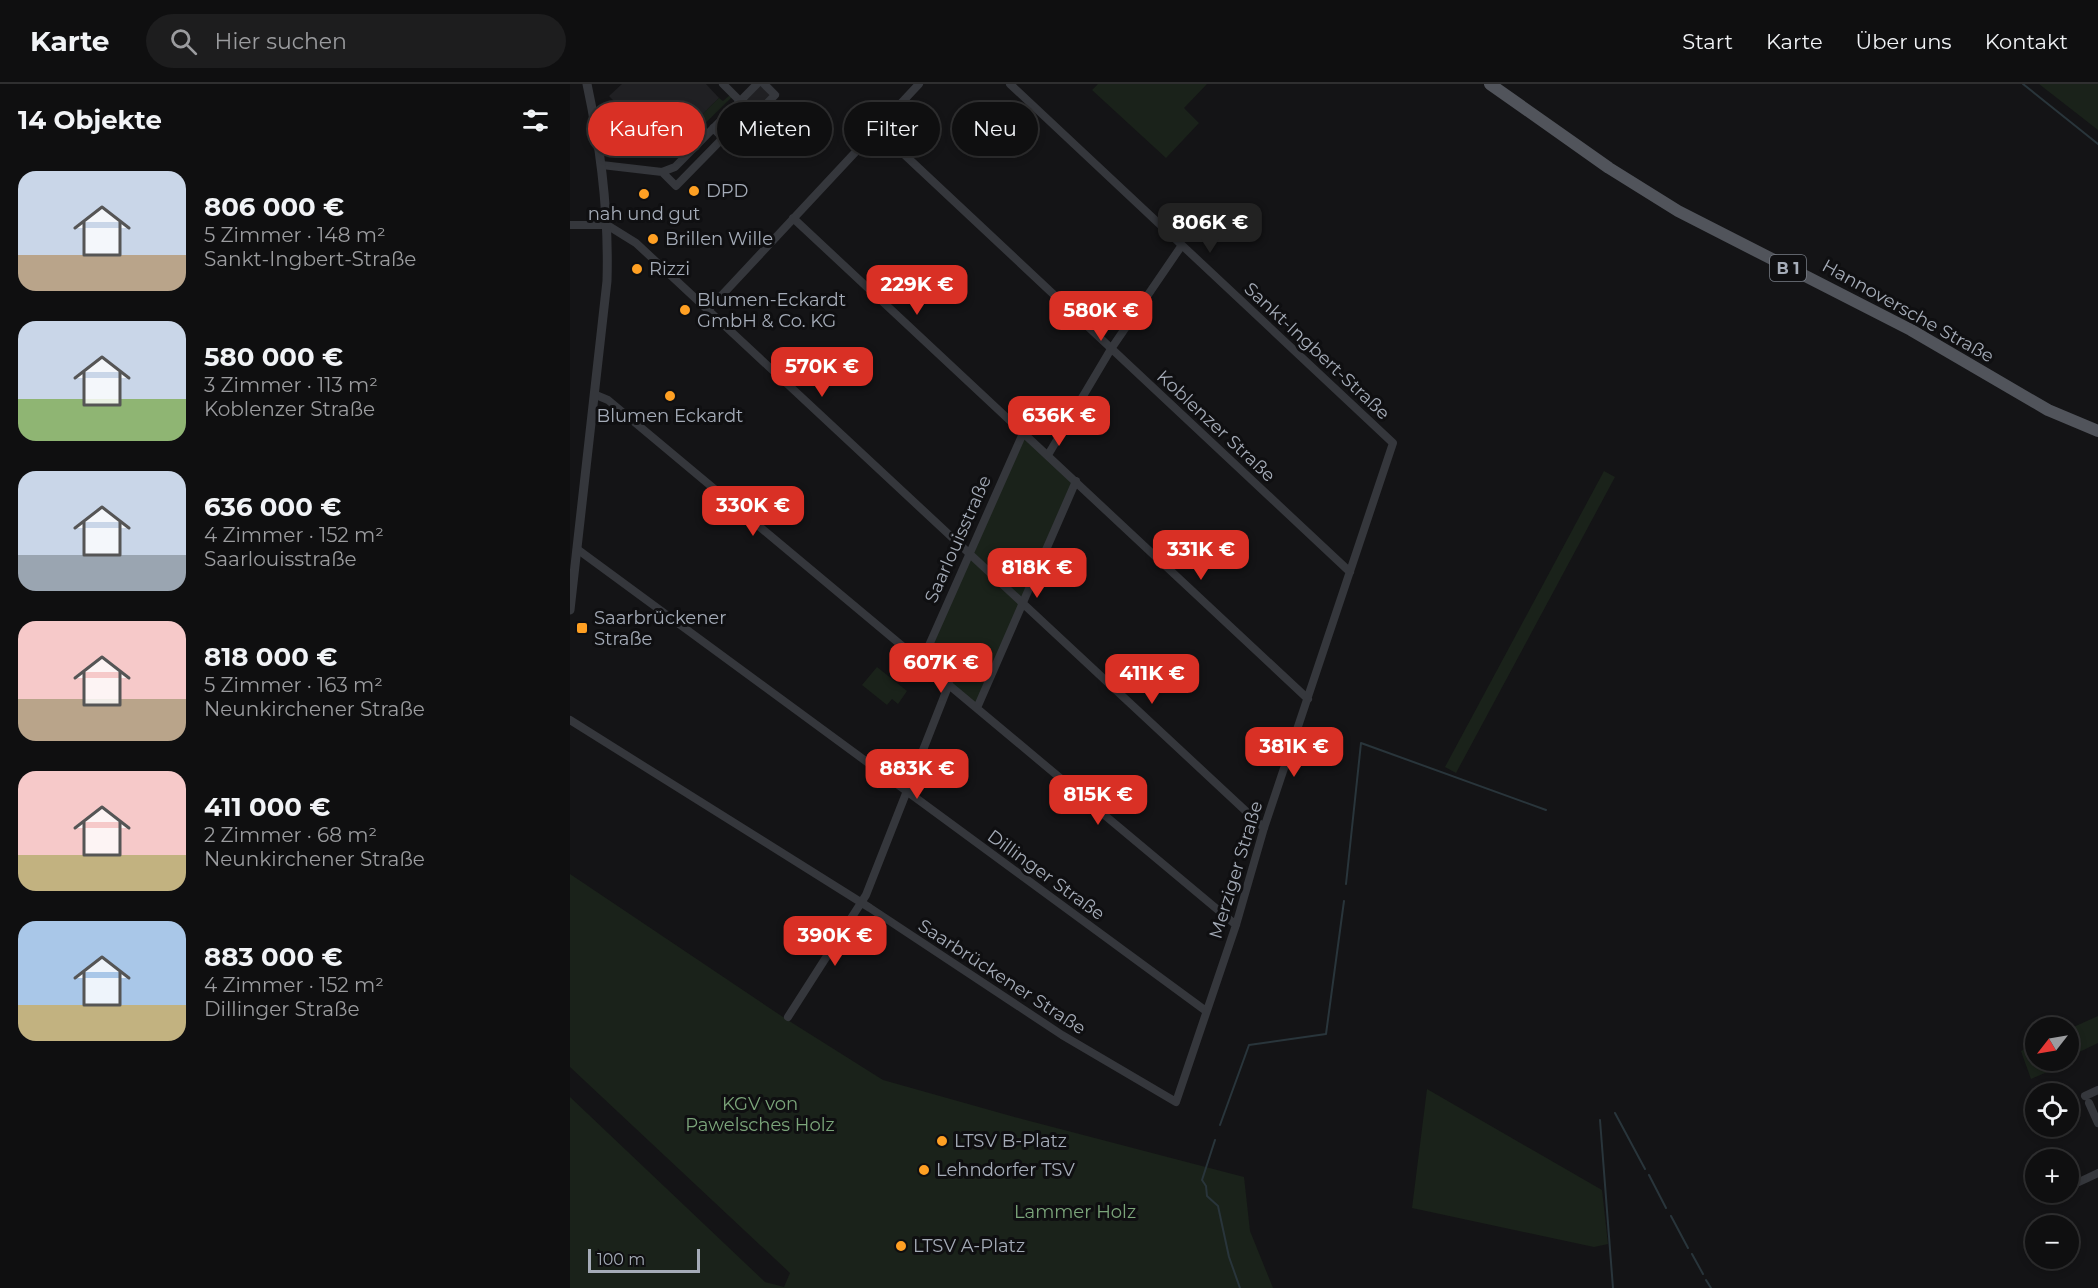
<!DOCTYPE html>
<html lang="de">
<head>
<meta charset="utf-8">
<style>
	body { margin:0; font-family:Montserrat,sans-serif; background:#1d1d1e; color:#f1f3f6; height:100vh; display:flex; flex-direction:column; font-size:22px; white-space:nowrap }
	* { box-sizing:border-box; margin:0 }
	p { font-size:20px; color:#9b9c9f }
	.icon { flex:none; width:33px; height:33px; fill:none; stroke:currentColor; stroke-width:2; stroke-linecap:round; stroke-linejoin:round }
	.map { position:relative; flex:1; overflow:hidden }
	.sheet { display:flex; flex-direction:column; background:#0f0f10; width:570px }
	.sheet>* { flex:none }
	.banner { position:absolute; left:18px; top:18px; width:570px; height:54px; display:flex; gap:12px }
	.needle { width:39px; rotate:239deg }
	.buttons { position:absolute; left:1455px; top:933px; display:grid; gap:12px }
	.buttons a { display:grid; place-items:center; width:54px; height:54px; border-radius:50%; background:#0f0f10; box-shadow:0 3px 9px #0003,0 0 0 2px #2f2f30; font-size:30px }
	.scale { position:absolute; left:18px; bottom:15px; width:112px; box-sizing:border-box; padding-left:6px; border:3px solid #a5acb8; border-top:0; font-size:16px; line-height:21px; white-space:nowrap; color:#a5acb8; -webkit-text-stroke:4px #0f0f11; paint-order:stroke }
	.price { position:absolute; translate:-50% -51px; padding:0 14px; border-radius:12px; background:#d93025; color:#fff; font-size:20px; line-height:39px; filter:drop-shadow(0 2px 3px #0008) }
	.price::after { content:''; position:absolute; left:50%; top:36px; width:18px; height:14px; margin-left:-9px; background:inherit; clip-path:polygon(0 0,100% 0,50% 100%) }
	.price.current { background:#222; color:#fff }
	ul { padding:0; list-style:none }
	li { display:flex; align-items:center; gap:18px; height:150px; padding:0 18px }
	li span { display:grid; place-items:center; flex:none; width:168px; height:120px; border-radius:18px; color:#555 }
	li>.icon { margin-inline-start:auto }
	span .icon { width:72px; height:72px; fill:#fffc; stroke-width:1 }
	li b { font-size:26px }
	h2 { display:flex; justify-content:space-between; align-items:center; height:72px; padding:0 18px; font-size:26px }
	.tag { padding:0 21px; border-radius:27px; background:#0f0f10; box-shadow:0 3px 9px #0003,0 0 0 2px #2f2f30; font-size:21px; line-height:54px }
	.tag.current { background:#d93025; color:#fff }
	header { display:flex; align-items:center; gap:36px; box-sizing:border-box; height:84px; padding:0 30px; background:#0f0f10; border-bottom:2px solid #2f2f30 }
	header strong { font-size:28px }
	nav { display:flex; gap:33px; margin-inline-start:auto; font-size:21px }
	.search { width:420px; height:54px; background:#1d1d1e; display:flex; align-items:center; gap:15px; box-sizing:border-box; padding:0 21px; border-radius:33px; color:#9b9c9f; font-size:22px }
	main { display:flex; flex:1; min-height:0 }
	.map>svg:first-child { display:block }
	.built { fill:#202023 }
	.green { fill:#1a221a }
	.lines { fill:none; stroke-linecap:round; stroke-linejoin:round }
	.stream { stroke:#29353b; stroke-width:2 }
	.minor { stroke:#35373c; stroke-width:8 }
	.tertiary { stroke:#35373c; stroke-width:9 }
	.primary { stroke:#51545b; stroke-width:12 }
	.poi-dot { fill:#ffa023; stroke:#0f0f11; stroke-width:2 }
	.labels { text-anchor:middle; stroke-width:6; stroke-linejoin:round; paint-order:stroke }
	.shield { fill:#0f0f11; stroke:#787d86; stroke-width:1.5 }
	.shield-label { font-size:16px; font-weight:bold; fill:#a5acb8 }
	.poi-label { font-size:18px; fill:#a5acb8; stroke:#0f0f11; text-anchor:start }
	.street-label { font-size:18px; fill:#a5acb8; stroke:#0f0f11 }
	.park-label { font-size:18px; fill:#7ba57a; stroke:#0f0f11 }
</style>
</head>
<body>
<header>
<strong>Karte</strong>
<div class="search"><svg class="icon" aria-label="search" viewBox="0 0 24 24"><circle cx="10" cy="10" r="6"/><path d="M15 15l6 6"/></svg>Hier suchen</div>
<nav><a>Start</a><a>Karte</a><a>Über uns</a><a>Kontakt</a></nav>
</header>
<main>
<section class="sheet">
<h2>14 Objekte<svg class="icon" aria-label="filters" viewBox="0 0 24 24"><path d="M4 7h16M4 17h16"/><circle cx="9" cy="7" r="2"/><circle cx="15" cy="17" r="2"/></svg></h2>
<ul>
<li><span style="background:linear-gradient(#c9d6e8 70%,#b9a48a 0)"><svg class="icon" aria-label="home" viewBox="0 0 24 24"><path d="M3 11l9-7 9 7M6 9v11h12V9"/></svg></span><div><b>806 000 €</b><p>5 Zimmer · 148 m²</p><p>Sankt-Ingbert-Straße</p></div></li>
<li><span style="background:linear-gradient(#c9d6e8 65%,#8fb573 0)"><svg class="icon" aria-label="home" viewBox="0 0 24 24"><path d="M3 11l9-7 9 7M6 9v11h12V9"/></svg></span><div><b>580 000 €</b><p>3 Zimmer · 113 m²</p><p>Koblenzer Straße</p></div></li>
<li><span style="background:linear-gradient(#c9d6e8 70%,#9aa5b1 0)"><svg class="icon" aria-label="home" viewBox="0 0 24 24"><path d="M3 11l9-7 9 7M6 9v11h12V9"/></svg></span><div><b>636 000 €</b><p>4 Zimmer · 152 m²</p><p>Saarlouisstraße</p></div></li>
<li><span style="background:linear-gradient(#f6c9c9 65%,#b9a48a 0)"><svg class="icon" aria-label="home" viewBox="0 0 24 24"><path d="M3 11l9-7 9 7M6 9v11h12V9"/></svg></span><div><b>818 000 €</b><p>5 Zimmer · 163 m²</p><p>Neunkirchener Straße</p></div></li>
<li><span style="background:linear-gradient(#f6c9c9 70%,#c2b280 0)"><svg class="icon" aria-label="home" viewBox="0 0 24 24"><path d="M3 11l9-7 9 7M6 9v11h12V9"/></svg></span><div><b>411 000 €</b><p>2 Zimmer · 68 m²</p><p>Neunkirchener Straße</p></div></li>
<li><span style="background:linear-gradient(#a9c7e8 70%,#c2b280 0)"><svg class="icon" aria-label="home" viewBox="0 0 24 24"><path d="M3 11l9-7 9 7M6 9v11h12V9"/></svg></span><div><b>883 000 €</b><p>4 Zimmer · 152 m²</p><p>Dillinger Straße</p></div></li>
</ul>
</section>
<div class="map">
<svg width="1528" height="1204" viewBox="0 0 1528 1204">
	<rect width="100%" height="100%" fill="#141416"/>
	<!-- built -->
	<path class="built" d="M 52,0 L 136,0 L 149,14 L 91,71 L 73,53 L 76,50 L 39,12 Z
		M 187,0 L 200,0 L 210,10 L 173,45 L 158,29 Z"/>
	<!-- green -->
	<path class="green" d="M 528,0 L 637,0 L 614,24 L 629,39 L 596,74 L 522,6 Z
		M 1469,0 L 1528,0 L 1528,46 Z
		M 160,11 L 162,13 L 108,66 L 102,60 L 149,14 L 153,17 Z
		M 454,347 L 506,397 L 407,624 L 352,577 Z
		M 1034,387 L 1045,393 L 886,689 L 875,683 Z
		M 307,583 L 337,607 L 328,620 L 322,615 L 317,621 L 292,601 Z
		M 0,790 L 216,935 L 313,996 L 452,1035 L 674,1093 L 680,1147 L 703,1204 L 0,1204 L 0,1013 L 195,1198 L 214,1203 L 220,1189 L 0,983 Z
		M 1528,932 L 1528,959 L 1501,972 L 1503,977 L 1461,995 L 1451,967 L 1465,960 L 1466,976 L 1498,976 L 1499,945 Z
		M 857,1005 L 1032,1106 L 1038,1160 L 1024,1163 L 842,1124 Z"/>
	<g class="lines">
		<!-- stream -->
		<path class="stream" d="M 1453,0 L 1528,60
			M 776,800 L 791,659 L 976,726
			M 1045,1029 L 1075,1085
			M 1030,1036 L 1043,1204
			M 650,1041 L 679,961 L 756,950 L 774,817
			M 645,1056 L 632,1096 L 636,1102 L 637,1112 L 648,1122 L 659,1173 L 670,1204
			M 1079,1091 L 1096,1124
			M 1101,1132 L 1118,1164
			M 1122,1170 L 1133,1190
			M 1136,1196 L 1141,1204"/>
		<!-- minor -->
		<path class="minor" d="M 153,0 L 170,17
			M 159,28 L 174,43 L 205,11 L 194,0
			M 307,45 L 780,488
			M 32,81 L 92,88 L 105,83 L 187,0
			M 92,88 L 106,102 L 153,54 L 143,44
			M 223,134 L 738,615
			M 0,141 L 37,141 L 66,159 L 694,744
			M 138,226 L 349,0
			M 26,311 L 38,316 L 666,841
			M 478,371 L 541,265 L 612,161
			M 7,465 L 636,927
			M 352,577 L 454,347
			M 407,624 L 506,397
			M 0,636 L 300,824 L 492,951 L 606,1018 L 666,841 L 694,744 L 823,359 L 440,0
			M 218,933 L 296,811 L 379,600
			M 1515,1012 L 1528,1006
			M 1519,1019 L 1528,1039
			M 1509,1098 L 1528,1089"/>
		<!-- tertiary -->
		<path class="tertiary" d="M 0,526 L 37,197 C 39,130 31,65 17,0"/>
		<!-- primary -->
		<path class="primary" d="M 920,0 L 1039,84 L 1108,127 L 1341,246 L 1478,326 L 1528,347"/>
	</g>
	<!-- markers -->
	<g class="poi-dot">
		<circle cx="124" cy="107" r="6"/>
		<circle cx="74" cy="110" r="6"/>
		<circle cx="83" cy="155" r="6"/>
		<circle cx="67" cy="185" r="6"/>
		<circle cx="115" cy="226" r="6"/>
		<circle cx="100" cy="312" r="6"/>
		<rect x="6" y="538" width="12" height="12" rx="3"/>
		<circle cx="372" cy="1057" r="6"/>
		<circle cx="354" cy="1086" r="6"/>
		<circle cx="331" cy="1162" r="6"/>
	</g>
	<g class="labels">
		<!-- shield labels -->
		<rect class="shield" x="1200" y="171" width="36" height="26" rx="4.5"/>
		<g class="shield-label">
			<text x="1218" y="190">B 1</text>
		</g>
		<!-- poi labels -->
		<g class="poi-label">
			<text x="136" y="113">DPD</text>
			<text x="74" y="136" text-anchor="middle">nah und gut</text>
			<text x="95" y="161">Brillen Wille</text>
			<text x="79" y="191">Rizzi</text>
			<text x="127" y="222">Blumen-Eckardt<tspan x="127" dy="21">GmbH &amp; Co. KG</tspan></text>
			<text x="100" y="338" text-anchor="middle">Blumen Eckardt</text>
			<text x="24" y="540">Saarbrückener<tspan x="24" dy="21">Straße</tspan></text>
			<text x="384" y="1063">LTSV B-Platz</text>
			<text x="366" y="1092">Lehndorfer TSV</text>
			<text x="343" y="1168">LTSV A-Platz</text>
		</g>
		<!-- street labels -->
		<g class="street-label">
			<text transform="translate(1338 227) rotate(29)" y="6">Hannoversche Straße</text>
			<text transform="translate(747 267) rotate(43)" y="6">Sankt-Ingbert-Straße</text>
			<text transform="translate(646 342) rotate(43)" y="6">Koblenzer Straße</text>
			<text transform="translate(388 455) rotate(-66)" y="6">Saarlouisstraße</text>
			<text transform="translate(666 786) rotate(-73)" y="6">Merziger Straße</text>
			<text transform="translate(476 791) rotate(36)" y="6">Dillinger Straße</text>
			<text transform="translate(432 893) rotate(33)" y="6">Saarbrückener Straße</text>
		</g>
		<!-- park labels -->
		<g class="park-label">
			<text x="190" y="1026">KGV von<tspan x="190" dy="21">Pawelsches Holz</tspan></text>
			<text x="505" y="1134">Lammer Holz</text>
		</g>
	</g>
</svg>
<div class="buttons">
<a><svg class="needle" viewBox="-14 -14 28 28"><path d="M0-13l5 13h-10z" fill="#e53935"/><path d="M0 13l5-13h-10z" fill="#9b9c9f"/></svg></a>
<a><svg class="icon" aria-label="locate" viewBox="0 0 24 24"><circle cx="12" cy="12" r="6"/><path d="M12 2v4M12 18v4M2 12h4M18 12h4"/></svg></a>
<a>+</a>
<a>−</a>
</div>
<div class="scale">100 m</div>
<b class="price current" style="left:640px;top:170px">806K €</b>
<b class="price" style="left:347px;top:232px">229K €</b>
<b class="price" style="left:531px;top:258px">580K €</b>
<b class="price" style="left:252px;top:314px">570K €</b>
<b class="price" style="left:489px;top:363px">636K €</b>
<b class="price" style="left:183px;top:453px">330K €</b>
<b class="price" style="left:631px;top:497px">331K €</b>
<b class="price" style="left:467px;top:515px">818K €</b>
<b class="price" style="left:371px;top:610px">607K €</b>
<b class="price" style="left:582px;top:621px">411K €</b>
<b class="price" style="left:724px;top:694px">381K €</b>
<b class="price" style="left:347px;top:716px">883K €</b>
<b class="price" style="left:528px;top:742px">815K €</b>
<b class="price" style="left:265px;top:883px">390K €</b>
<div class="banner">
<a class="tag current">Kaufen</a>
<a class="tag">Mieten</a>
<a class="tag">Filter</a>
<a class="tag">Neu</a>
</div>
</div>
</main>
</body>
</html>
